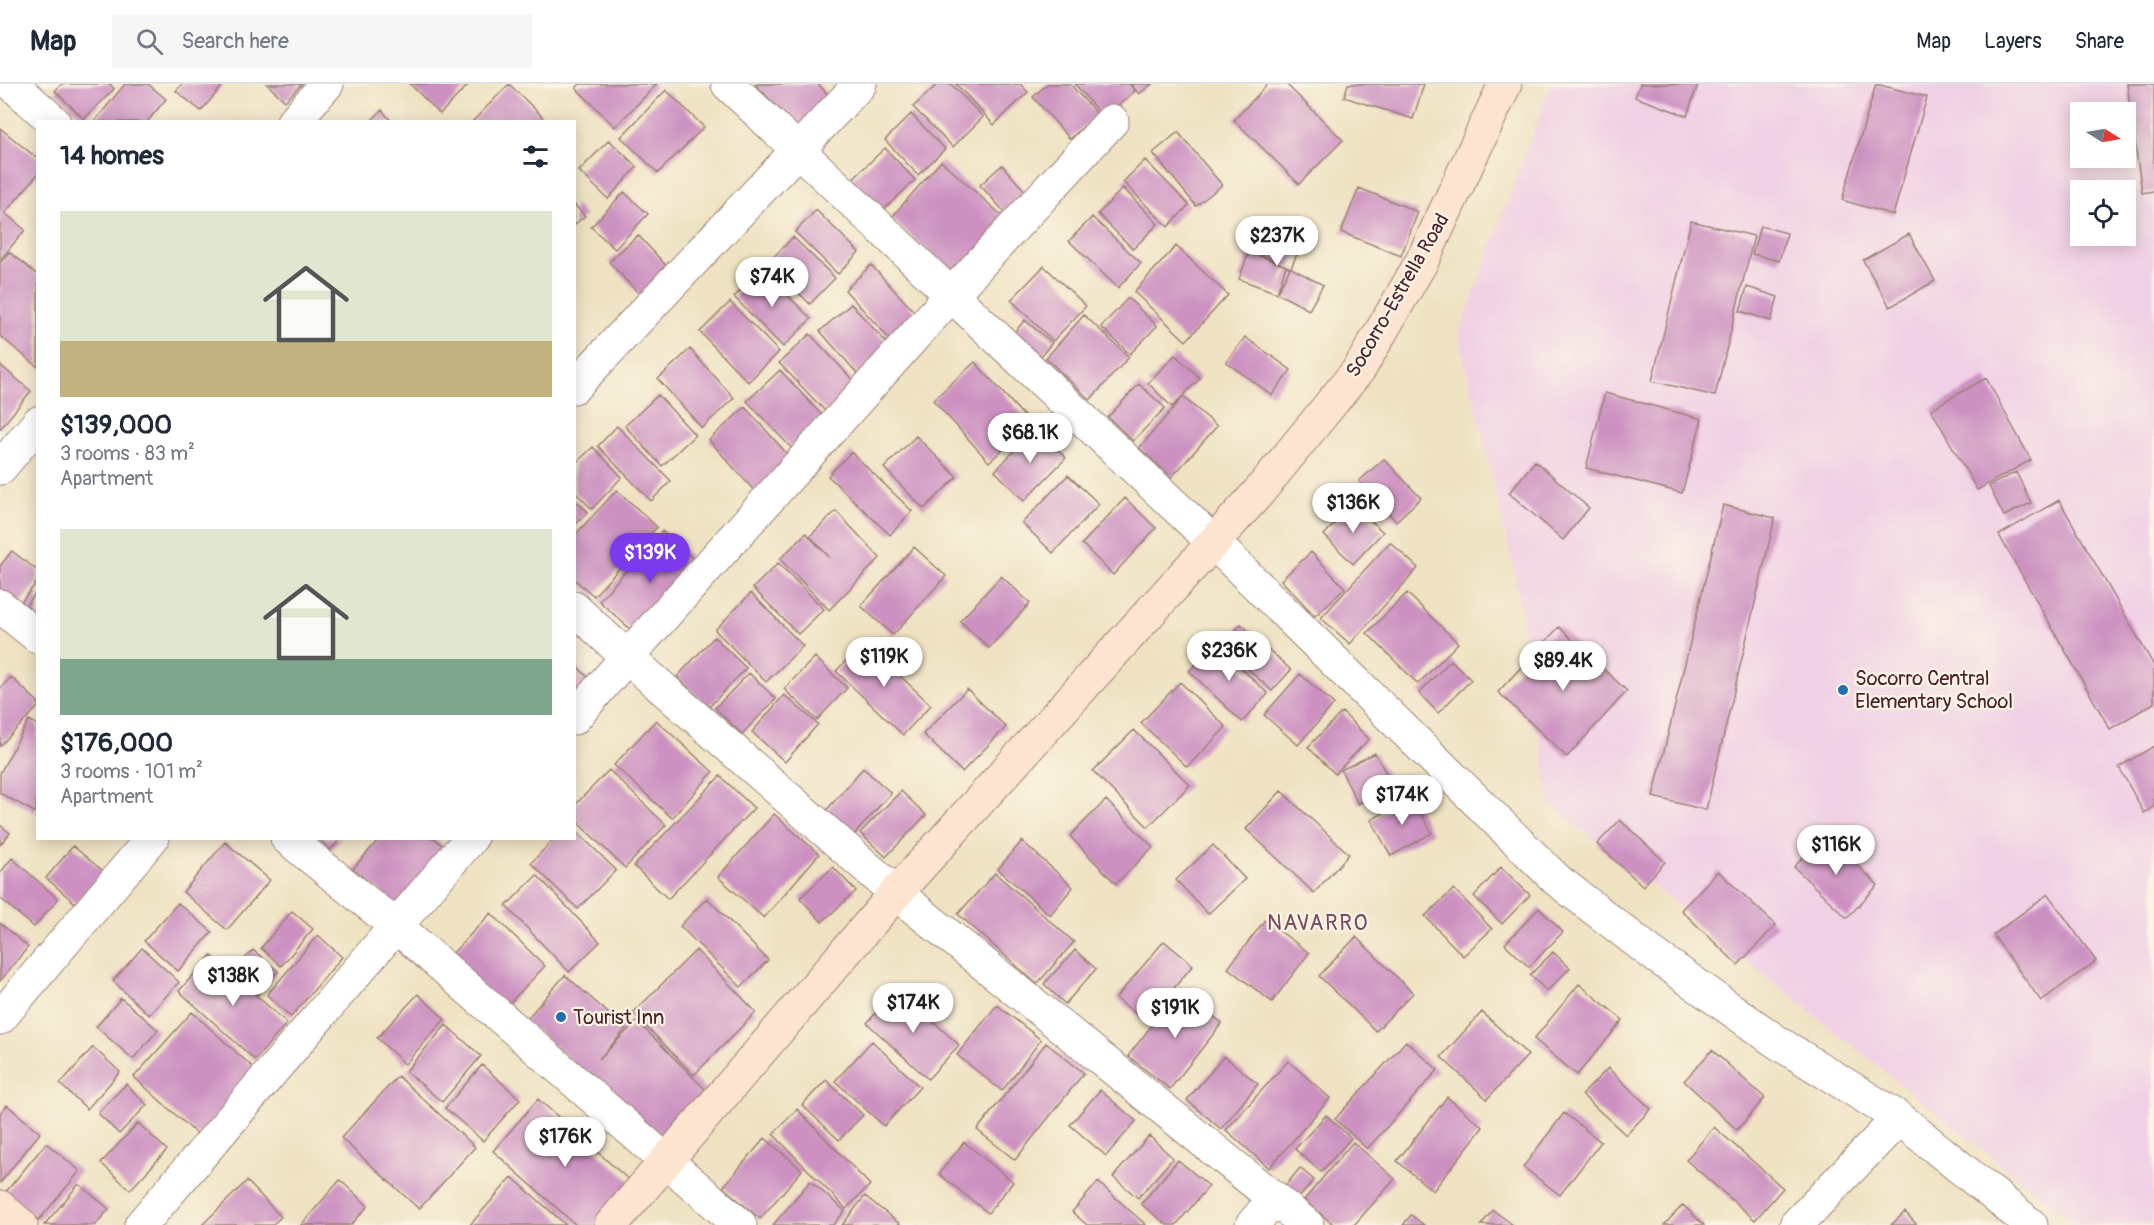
<!DOCTYPE html>
<html lang="en">
<head>
<meta charset="utf-8">
<style>
	body { margin:0; font-family:Pangolin,sans-serif; background:#f6f6f7; color:#1f2937; height:100vh; display:flex; flex-direction:column; font-size:22px; white-space:nowrap }
	* { box-sizing:border-box; margin:0 }
	p { font-size:20px; color:#747a83 }
	.icon { flex:none; width:33px; height:33px; fill:none; stroke:currentColor; stroke-width:2; stroke-linecap:round; stroke-linejoin:round }
	.map { position:relative; flex:1; overflow:hidden }
	.panel { position:absolute; left:36px; top:36px; width:540px; height:720px; display:flex; flex-direction:column; background:#fff; border-radius:0px; box-shadow:0 3px 15px #0003 }
	.panel>* { flex:none }
	.needle { width:39px; rotate:101deg }
	.buttons { position:absolute; left:2070px; top:18px; display:grid; gap:12px }
	.buttons a { display:grid; place-items:center; width:66px; height:66px; border-radius:0px; background:#fff; box-shadow:0 3px 15px #0003; font-size:30px }
	.price { position:absolute; translate:-50% -51px; padding:0 14px; border-radius:21px; background:#fff; color:#222; font-size:20px; line-height:39px; filter:drop-shadow(0 2px 3px #0008) }
	.price::after { content:''; position:absolute; left:50%; top:36px; width:18px; height:14px; margin-left:-9px; background:inherit; clip-path:polygon(0 0,100% 0,50% 100%) }
	.price.on { background:#7c3aed; color:#fff }
	ul { padding:0; list-style:none }
	li { display:grid; align-content:center; gap:12px; height:318px; padding:0 24px }
	li span { display:grid; place-items:center; height:186px; border-radius:0px; color:#555 }
	li>.icon { margin-inline-start:auto }
	span .icon { width:108px; height:108px; fill:#fffc; stroke-width:1 }
	li b { font-size:26px }
	h2 { display:flex; justify-content:space-between; align-items:center; height:72px; padding:0 24px; font-size:26px }
	header { display:flex; align-items:center; gap:36px; box-sizing:border-box; height:84px; padding:0 30px; background:#fff; border-bottom:2px solid #e0e1e3 }
	header strong { font-size:28px }
	nav { display:flex; gap:33px; margin-inline-start:auto; font-size:21px }
	.search { width:420px; height:54px; background:#f6f6f7; display:flex; align-items:center; gap:15px; box-sizing:border-box; padding:0 21px; border-radius:0px; color:#747a83; font-size:22px }
	.map>svg:first-child { display:block }
	.built { fill:#f0d0e5; fill-rule:evenodd }
	.building { fill:#cc91c1 }
	.lines { fill:none; stroke-linecap:round; stroke-linejoin:round }
	.street-casing { stroke:#9c8076; stroke-width:35 }
	.secondary-casing { stroke:#9c8076; stroke-width:35 }
	.street { stroke:#fff; stroke-width:33 }
	.secondary { stroke:#fde4d0; stroke-width:33 }
	.poi-dot { fill:#1f6fb2; stroke:#fcf5e5; stroke-width:2 }
	.labels { text-anchor:middle; stroke-width:4.5; stroke-linejoin:round; paint-order:stroke }
	.street-label { font-size:20px; fill:#4a1f2b; stroke:#fcf5e5 }
	.poi-label { font-size:20px; fill:#4a1f2b; stroke:#fcf5e5; text-anchor:start }
	.quarter-label { font-size:22px; letter-spacing:1.5px; fill:#784760; stroke:#fcf5e5 }
</style>
</head>
<body>
<header>
<strong>Map</strong>
<div class="search"><svg class="icon" aria-label="search" viewBox="0 0 24 24"><circle cx="10" cy="10" r="6"/><path d="M15 15l6 6"/></svg>Search here</div>
<nav><a>Map</a><a>Layers</a><a>Share</a></nav>
</header>
<div class="map">
<svg width="2154" height="1141" viewBox="0 0 2154 1141">
	<rect width="100%" height="100%" fill="#fcf5e5"/>
	<filter id="ink" filterUnits="userSpaceOnUse"><feTurbulence type="fractalNoise" baseFrequency=".0167" numOctaves="2"/><feDisplacementMap in="SourceGraphic" scale="12" xChannelSelector="R" yChannelSelector="G"/><feConvolveMatrix kernelMatrix="1 2 1 2 8 2 1 2 1" color-interpolation-filters="sRGB"/></filter>
	<filter id="wash" filterUnits="userSpaceOnUse"><feTurbulence type="fractalNoise" baseFrequency=".008" numOctaves="4" result="noise"/><feDisplacementMap in="SourceGraphic" scale="24" xChannelSelector="R" yChannelSelector="G"/><feGaussianBlur stdDeviation="1.35" result="paint"/><feColorMatrix in="noise" values="0 0 0 0 0 0 0 0 0 0 0 0 0 0 0 0 0 1.4 0 .05"/><feComposite in="paint" operator="in"/></filter>
	<g filter="url(#wash)">
		<rect width="100%" height="100%" fill="#efe2c2"/>
		<!-- built -->
		<path class="built" d="M 1551,0 L 2154,0 L 2154,1141 L 2077,1141 L 1550,720 L 1515,491 L 1459,251 ZM 2080,28 L 2126,28 L 2126,74 L 2080,74 ZM 2080,106 L 2126,106 L 2126,152 L 2080,152 Z"/>
		<g id="blocks">
			<!-- building -->
			<path class="building" d="M 62,0 L 110,0 L 114,5 L 84,35 L 55,7 Z
				M 125,0 L 148,0 L 166,15 L 147,38 L 94,38 Z
				M 182,0 L 224,0 L 201,27 L 176,7 Z
				M 267,0 L 302,0 L 285,17 Z
				M 410,0 L 469,0 L 440,30 Z
				M 509,0 L 543,33 L 538,38 L 472,38 Z
				M 580,0 L 657,0 L 615,43 L 576,4 Z
				M 755,0 L 818,0 L 835,18 L 802,49 Z
				M 938,0 L 951,0 L 983,33 L 953,63 L 913,23 Z
				M 956,0 L 1020,0 L 1028,8 L 994,41 Z
				M 1047,0 L 1070,0 L 1097,30 L 1070,55 L 1033,13 Z
				M 1075,0 L 1129,0 L 1135,7 L 1103,34 Z
				M 1131,0 L 1152,0 L 1139,10 Z
				M 1268,0 L 1286,0 L 1343,56 L 1299,100 L 1234,36 Z
				M 1348,0 L 1424,0 L 1413,35 L 1344,13 Z
				M 1640,0 L 1698,0 L 1687,32 L 1635,13 Z
				M 1876,0 L 1927,13 L 1893,131 L 1842,116 Z
				M 2127,0 L 2154,0 L 2154,107 L 2142,109 Z
				M 666,6 L 704,43 L 658,89 L 621,53 Z
				M 382,26 L 392,38 L 370,38 Z
				M 911,30 L 945,65 L 918,91 L 885,56 Z
				M 0,44 L 38,75 L 38,90 L 5,129 L 25,146 L 0,176 Z
				M 1178,48 L 1222,101 L 1196,122 L 1153,69 Z
				M 609,56 L 637,83 L 608,115 L 579,87 Z
				M 885,64 L 915,96 L 879,130 L 849,98 Z
				M 1145,76 L 1189,121 L 1168,143 L 1123,98 Z
				M 941,77 L 1008,137 L 958,194 L 891,134 Z
				M 1002,81 L 1031,114 L 1010,134 L 980,101 Z
				M 1123,104 L 1158,140 L 1133,165 L 1098,130 Z
				M 1359,104 L 1418,128 L 1401,172 L 1341,148 Z
				M 624,108 L 648,130 L 615,165 L 591,143 Z
				M 574,120 L 585,132 L 574,141 Z
				M 816,126 L 859,168 L 838,190 L 795,148 Z
				M 1092,133 L 1141,179 L 1118,204 L 1069,157 Z
				M 1691,137 L 1754,152 L 1715,312 L 1652,297 Z
				M 1253,139 L 1301,161 L 1291,184 L 1323,201 L 1309,226 L 1277,209 L 1239,195 L 1249,168 L 1286,182 L 1277,209 L 1290,184 L 1243,162 Z
				M 1760,142 L 1787,149 L 1779,177 L 1752,170 Z
				M 1909,150 L 1935,197 L 1890,223 L 1863,176 Z
				M 638,151 L 672,188 L 643,214 L 609,178 Z
				M 793,153 L 835,194 L 810,220 L 768,179 Z
				M 1176,162 L 1228,211 L 1186,257 L 1134,208 Z
				M 9,168 L 38,191 L 38,283 L 0,252 L 0,179 Z
				M 871,181 L 922,236 L 895,261 L 845,206 Z
				M 1044,182 L 1086,222 L 1053,257 L 1011,216 Z
				M 762,185 L 811,235 L 783,263 L 734,213 Z
				M 1747,203 L 1778,213 L 1771,237 L 1740,227 Z
				M 1128,214 L 1157,242 L 1130,270 L 1101,243 Z
				M 730,218 L 779,268 L 748,298 L 700,248 Z
				M 851,220 L 894,267 L 863,296 L 820,247 Z
				M 1084,231 L 1129,273 L 1090,316 L 1046,274 Z
				M 1025,236 L 1052,259 L 1034,280 L 1007,257 Z
				M 810,250 L 861,305 L 831,333 L 779,279 Z
				M 1245,253 L 1291,286 L 1272,311 L 1226,278 Z
				M 690,265 L 734,314 L 702,344 L 658,295 Z
				M 1175,271 L 1200,294 L 1172,323 L 1148,299 Z
				M 975,278 L 1031,340 L 989,378 L 933,316 Z
				M 0,281 L 31,307 L 0,345 Z
				M 780,286 L 828,338 L 796,369 L 747,317 Z
				M 1986,294 L 2031,376 L 1977,406 L 1931,325 Z
				M 1139,300 L 1165,324 L 1133,357 L 1108,333 Z
				M 1605,309 L 1702,335 L 1682,409 L 1586,384 Z
				M 658,311 L 695,351 L 662,382 L 625,342 Z
				M 1183,313 L 1217,342 L 1172,393 L 1139,364 Z
				M 745,323 L 797,381 L 760,413 L 709,356 Z
				M 617,342 L 671,397 L 651,417 L 598,362 Z
				M 1036,344 L 1066,374 L 1024,417 L 995,387 Z
				M 916,352 L 957,393 L 924,425 L 884,384 Z
				M 593,363 L 622,393 L 592,425 L 574,407 L 574,381 Z
				M 851,368 L 912,427 L 890,451 L 828,392 Z
				M 1384,375 L 1421,414 L 1396,437 L 1359,397 Z
				M 1535,377 L 1589,424 L 1563,456 L 1509,409 Z
				M 2016,388 L 2031,419 L 2004,432 L 1989,402 Z
				M 1068,391 L 1099,420 L 1053,469 L 1022,439 Z
				M 617,406 L 657,443 L 594,512 L 574,495 L 574,452 Z
				M 1125,414 L 1156,444 L 1113,491 L 1082,460 Z
				M 574,415 L 588,428 L 574,442 Z
				M 2059,416 L 2154,582 L 2154,619 L 2110,645 L 1999,451 Z
				M 1353,420 L 1383,448 L 1353,480 L 1324,451 Z
				M 1723,421 L 1775,434 L 1706,726 L 1653,713 Z
				M 836,427 L 880,474 L 829,526 L 780,475 L 806,449 L 830,474 L 810,452 Z
				M 662,447 L 701,482 L 638,552 L 599,517 Z
				M 1390,458 L 1418,484 L 1350,560 L 1321,534 Z
				M 914,463 L 946,492 L 893,551 L 861,522 Z
				M 12,467 L 38,487 L 38,497 L 12,529 L 0,519 L 0,482 Z
				M 1311,468 L 1345,504 L 1315,532 L 1281,496 Z
				M 778,479 L 824,525 L 798,550 L 753,504 Z
				M 1001,492 L 1030,519 L 989,564 L 960,537 Z
				M 38,506 L 38,541 L 21,528 Z
				M 751,509 L 803,562 L 766,598 L 715,546 Z
				M 1407,509 L 1458,559 L 1418,600 L 1367,549 Z
				M 1241,540 L 1291,586 L 1272,607 L 1222,561 Z
				M 1559,543 L 1627,607 L 1567,673 L 1498,608 Z
				M 714,553 L 746,584 L 709,623 L 677,593 Z
				M 864,558 L 931,621 L 903,651 L 836,587 Z
				M 1216,559 L 1268,610 L 1242,638 L 1189,587 Z
				M 815,573 L 847,604 L 817,636 L 784,605 Z
				M 1451,576 L 1471,596 L 1438,629 L 1419,609 Z
				M 574,579 L 598,604 L 574,626 Z
				M 749,589 L 776,615 L 742,650 L 715,624 Z
				M 1300,590 L 1334,620 L 1298,661 L 1264,631 Z
				M 11,593 L 38,618 L 38,623 L 0,662 L 0,605 Z
				M 1180,598 L 1226,643 L 1187,683 L 1141,639 Z
				M 967,605 L 1006,643 L 962,688 L 923,650 Z
				M 784,611 L 818,640 L 785,678 L 752,648 Z
				M 1342,628 L 1369,655 L 1335,690 L 1308,663 Z
				M 29,636 L 38,641 L 36,729 L 0,709 L 0,689 Z
				M 656,636 L 713,688 L 672,734 L 614,681 Z
				M 1134,646 L 1190,701 L 1148,743 L 1093,687 Z
				M 2154,662 L 2154,723 L 2144,729 L 2119,683 Z
				M 1375,669 L 1393,702 L 1358,720 L 1341,686 Z
				M 863,684 L 891,709 L 853,752 L 825,728 Z
				M 609,686 L 666,741 L 625,784 L 574,735 L 574,722 Z
				M 720,692 L 754,724 L 668,815 L 634,782 Z
				M 901,707 L 926,731 L 886,773 L 860,749 Z
				M 1281,707 L 1349,770 L 1314,809 L 1246,745 Z
				M 1412,713 L 1432,749 L 1391,772 L 1371,736 Z
				M 1106,716 L 1153,763 L 1116,800 L 1070,752 Z
				M 774,730 L 819,770 L 764,834 L 718,793 Z
				M 1620,736 L 1665,778 L 1643,802 L 1597,760 Z
				M 0,741 L 10,749 L 0,761 Z
				M 574,745 L 616,786 L 578,825 L 531,779 L 555,754 L 574,754 Z
				M 1825,750 L 1878,801 L 1847,834 L 1794,783 Z
				M 318,754 L 341,754 L 331,766 Z
				M 380,754 L 434,754 L 449,767 L 400,825 L 353,785 Z
				M 1022,757 L 1073,803 L 1050,831 L 998,785 Z
				M 225,758 L 270,796 L 227,846 L 183,808 Z
				M 1213,761 L 1245,795 L 1208,830 L 1176,796 Z
				M 73,762 L 103,787 L 76,820 L 46,794 Z
				M 12,774 L 58,815 L 34,843 L 0,814 L 0,789 Z
				M 833,783 L 856,807 L 822,838 L 800,814 Z
				M 1501,783 L 1530,811 L 1502,840 L 1474,812 Z
				M 1718,787 L 1776,841 L 1738,881 L 1681,826 Z
				M 995,789 L 1074,858 L 1037,900 L 958,830 Z
				M 537,791 L 600,858 L 569,888 L 506,822 Z
				M 1454,805 L 1492,845 L 1463,872 L 1425,832 Z
				M 2048,810 L 2096,877 L 2041,917 L 1993,851 Z
				M 707,814 L 768,876 L 741,903 L 680,842 Z
				M 178,819 L 212,848 L 178,887 L 144,857 Z
				M 1539,824 L 1563,848 L 1529,883 L 1505,860 Z
				M 292,827 L 313,845 L 281,882 L 261,864 Z
				M 491,829 L 545,882 L 504,925 L 450,872 Z
				M 1265,836 L 1309,869 L 1272,918 L 1228,884 Z
				M 0,839 L 28,863 L 0,897 Z
				M 318,851 L 342,873 L 291,933 L 267,911 Z
				M 1356,853 L 1413,909 L 1376,947 L 1319,892 Z
				M 1164,857 L 1193,881 L 1146,938 L 1116,914 Z
				M 142,864 L 179,898 L 149,931 L 113,897 Z
				M 253,866 L 278,887 L 257,911 L 233,888 Z
				M 696,866 L 756,928 L 694,991 L 633,929 Z
				M 1075,866 L 1096,885 L 1065,920 L 1044,900 Z
				M 1553,868 L 1570,884 L 1547,907 L 1530,891 Z
				M 211,871 L 287,939 L 255,976 L 179,907 Z
				M 565,891 L 626,945 L 599,975 L 637,937 L 709,1009 L 660,1059 L 588,986 L 585,989 L 525,937 Z
				M 1579,900 L 1623,936 L 1577,991 L 1534,955 Z
				M 897,905 L 959,961 L 928,995 L 867,939 Z
				M 1180,905 L 1222,939 L 1170,1005 L 1128,972 Z
				M 418,910 L 445,935 L 405,980 L 377,954 Z
				M 121,914 L 158,946 L 133,975 L 96,943 Z
				M 997,921 L 1041,956 L 1002,1007 L 957,971 Z
				M 192,928 L 257,987 L 199,1052 L 134,993 Z
				M 1482,928 L 1528,971 L 1487,1015 L 1441,973 Z
				M 446,941 L 481,972 L 442,1018 L 406,987 Z
				M 872,957 L 920,1003 L 884,1042 L 835,997 Z
				M 1406,957 L 1438,986 L 1367,1065 L 1335,1035 Z
				M 1046,959 L 1084,989 L 1015,1076 L 977,1046 Z
				M 93,963 L 120,988 L 87,1025 L 60,1000 Z
				M 1712,966 L 1765,1014 L 1737,1046 L 1684,997 Z
				M 1224,972 L 1258,1000 L 1221,1045 L 1187,1016 Z
				M 1288,977 L 1330,1014 L 1269,1084 L 1226,1046 Z
				M 482,981 L 520,1015 L 483,1057 L 445,1024 Z
				M 1608,984 L 1651,1025 L 1626,1051 L 1582,1011 Z
				M 398,992 L 475,1063 L 419,1125 L 341,1054 Z
				M 826,996 L 863,1031 L 839,1056 L 802,1021 Z
				M 126,1000 L 147,1021 L 119,1050 L 98,1029 Z
				M 1100,1006 L 1136,1037 L 1106,1072 L 1070,1041 Z
				M 1447,1013 L 1483,1043 L 1433,1107 L 1397,1077 Z
				M 538,1015 L 638,1104 L 605,1141 L 576,1141 L 493,1067 Z
				M 7,1021 L 40,1049 L 0,1099 L 0,1029 Z
				M 797,1025 L 870,1101 L 846,1125 L 773,1050 Z
				M 1564,1029 L 1601,1058 L 1560,1111 L 1523,1083 Z
				M 1326,1031 L 1351,1054 L 1321,1088 L 1295,1065 Z
				M 138,1039 L 167,1066 L 130,1106 L 101,1079 Z
				M 1714,1043 L 1783,1104 L 1755,1136 L 1686,1076 Z
				M 1149,1052 L 1173,1074 L 1138,1114 L 1113,1093 Z
				M 765,1054 L 802,1086 L 760,1135 L 723,1103 Z
				M 964,1058 L 1013,1098 L 988,1129 L 939,1090 Z
				M 1353,1058 L 1395,1095 L 1354,1141 L 1334,1141 L 1304,1116 Z
				M 46,1059 L 80,1087 L 39,1136 L 5,1109 Z
				M 1178,1076 L 1209,1102 L 1176,1141 L 1167,1141 L 1141,1120 Z
				M 1300,1084 L 1314,1096 L 1299,1114 L 1285,1102 Z
				M 512,1093 L 566,1141 L 470,1141 Z
				M 340,1096 L 368,1122 L 351,1141 L 301,1141 Z
				M 247,1097 L 281,1133 L 272,1141 L 202,1141 Z
				M 810,1097 L 845,1127 L 833,1141 L 773,1141 Z
				M 1098,1098 L 1146,1141 L 1087,1141 L 1072,1128 Z
				M 79,1100 L 109,1125 L 95,1141 L 44,1141 Z
				M 865,1112 L 901,1141 L 842,1141 Z
				M 1683,1121 L 1704,1141 L 1664,1141 Z
				M 1493,1126 L 1513,1141 L 1481,1141 Z
				M 1905,1128 L 1917,1141 L 1891,1141 Z
				M 1411,1131 L 1424,1141 L 1403,1141 Z"/>
		</g>
	</g>
	<g filter="url(#ink)">
		<use href="#blocks" fill-opacity="0" stroke="#9c8076" stroke-width="1.5"/>
		<g class="lines">
			<!-- street casing -->
			<g class="street-casing">
				<path id="street" d="M 12,0 L 54,38
					M 728,0 L 1212,457 L 1557,796 L 1653,870 L 1777,958 L 1899,1034 L 2031,1141
					M 293,38 L 327,0
					M 574,303 L 860,0
					M 0,384 L 38,339
					M 0,522 L 38,553
					M 574,524 L 627,573 L 896,809 L 1307,1141
					M 574,634 L 627,573 L 951,211 L 1112,37
					M 287,754 L 396,842 L 740,1141
					M 0,934 L 152,754
					M 141,1141 L 471,754
					M 1252,1141 L 1275,1114
					M 1796,1141 L 1899,1034"/>
			</g>
			<!-- secondary casing -->
			<g class="secondary-casing">
				<path id="secondary" d="M 0,1123 L 21,1141
					M 611,1141 L 896,809 L 1258,409 L 1360,284 L 1422,177 L 1505,0"/>
			</g>
			<!-- street -->
			<use href="#street" class="street"/>
			<!-- secondary -->
			<use href="#secondary" class="secondary"/>
		</g>
	</g>
	<!-- markers -->
	<g class="poi-dot">
		<circle cx="1843" cy="606" r="6"/>
		<circle cx="561" cy="933" r="6"/>
	</g>
	<g class="labels">
		<!-- street labels -->
		<g class="street-label">
			<text transform="translate(1397 211) rotate(-60)" y="7">Socorro-Estrella Road</text>
		</g>
		<!-- poi labels -->
		<g class="poi-label">
			<text x="1855" y="601">Socorro Central<tspan x="1855" dy="23">Elementary School</tspan></text>
			<text x="573" y="940">Tourist Inn</text>
		</g>
		<!-- quarter labels -->
		<g class="quarter-label">
			<text x="1318" y="846">NAVARRO</text>
		</g>
	</g>
</svg>
<div class="buttons">
<a><svg class="needle" viewBox="-14 -14 28 28"><path d="M0-13l5 13h-10z" fill="#e53935"/><path d="M0 13l5-13h-10z" fill="#747a83"/></svg></a>
<a><svg class="icon" aria-label="locate" viewBox="0 0 24 24"><circle cx="12" cy="12" r="6"/><path d="M12 2v4M12 18v4M2 12h4M18 12h4"/></svg></a>
</div>
<b class="price" style="left:1277px;top:183px">$237K</b>
<b class="price" style="left:772px;top:224px">$74K</b>
<b class="price" style="left:1030px;top:380px">$68.1K</b>
<b class="price" style="left:1353px;top:450px">$136K</b>
<b class="price on" style="left:650px;top:500px">$139K</b>
<b class="price" style="left:1229px;top:598px">$236K</b>
<b class="price" style="left:884px;top:604px">$119K</b>
<b class="price" style="left:1563px;top:608px">$89.4K</b>
<b class="price" style="left:1402px;top:742px">$174K</b>
<b class="price" style="left:1836px;top:792px">$116K</b>
<b class="price" style="left:233px;top:923px">$138K</b>
<b class="price" style="left:913px;top:950px">$174K</b>
<b class="price" style="left:1175px;top:955px">$191K</b>
<b class="price" style="left:565px;top:1084px">$176K</b>
<section class="panel">
<h2>14 homes<svg class="icon" aria-label="filters" viewBox="0 0 24 24"><path d="M4 7h16M4 17h16"/><circle cx="9" cy="7" r="2"/><circle cx="15" cy="17" r="2"/></svg></h2>
<ul>
<li><span style="background:linear-gradient(#dfe7d0 70%,#c2b280 0)"><svg class="icon" aria-label="home" viewBox="0 0 24 24"><path d="M3 11l9-7 9 7M6 9v11h12V9"/></svg></span><div><b>$139,000</b><p>3 rooms · 83 m²</p><p>Apartment</p></div></li>
<li><span style="background:linear-gradient(#dfe7d0 70%,#7fa58c 0)"><svg class="icon" aria-label="home" viewBox="0 0 24 24"><path d="M3 11l9-7 9 7M6 9v11h12V9"/></svg></span><div><b>$176,000</b><p>3 rooms · 101 m²</p><p>Apartment</p></div></li>
</ul>
</section>
</div>
</body>
</html>
